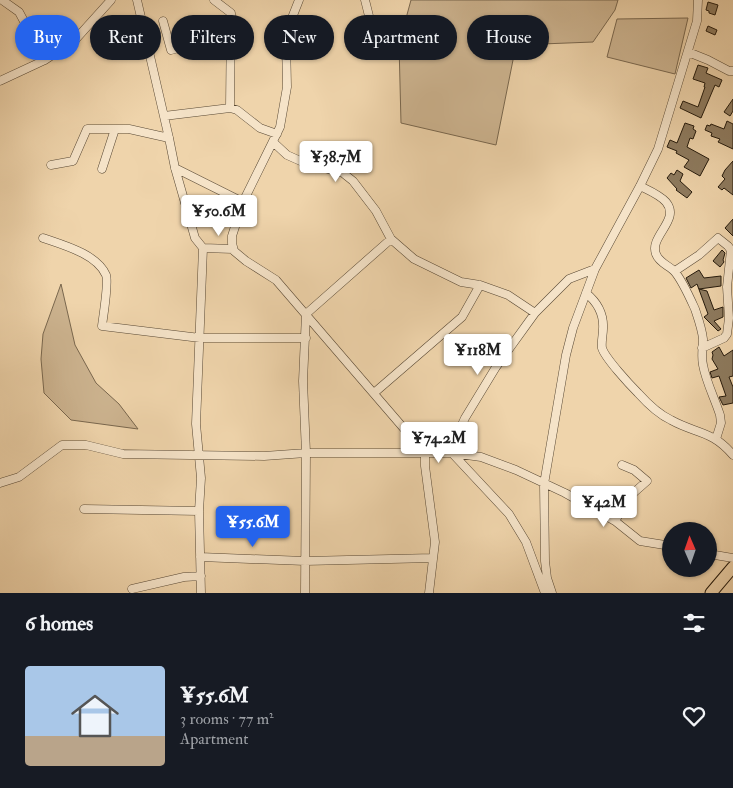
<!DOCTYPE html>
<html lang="en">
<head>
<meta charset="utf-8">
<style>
	body { margin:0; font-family:"IM FELL Double Pica",serif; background:#242831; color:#f1f3f6; height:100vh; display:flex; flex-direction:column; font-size:19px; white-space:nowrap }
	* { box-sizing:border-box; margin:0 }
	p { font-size:16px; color:#9ea1a6 }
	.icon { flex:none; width:28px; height:28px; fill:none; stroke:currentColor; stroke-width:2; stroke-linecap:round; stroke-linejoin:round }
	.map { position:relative; height:593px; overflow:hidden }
	.side { display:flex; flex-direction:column; background:#171b24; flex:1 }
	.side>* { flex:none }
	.top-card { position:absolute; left:15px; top:15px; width:704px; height:45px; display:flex; gap:10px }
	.needle { width:32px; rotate:358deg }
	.tools { position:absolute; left:662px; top:522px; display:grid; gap:10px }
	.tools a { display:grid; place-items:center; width:55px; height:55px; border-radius:50%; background:#171b24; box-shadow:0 1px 4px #0004; font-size:25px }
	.price { position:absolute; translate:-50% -42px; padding:0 11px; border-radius:5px; background:#fff; color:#222; font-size:16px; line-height:32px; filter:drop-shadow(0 1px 2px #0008) }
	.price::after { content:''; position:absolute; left:50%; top:30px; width:15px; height:11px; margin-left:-8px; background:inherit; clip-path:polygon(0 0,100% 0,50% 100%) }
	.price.active { background:#2563eb; color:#fff }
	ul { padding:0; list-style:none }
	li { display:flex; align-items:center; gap:15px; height:125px; padding:0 25px }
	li+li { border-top:1px solid #363941 }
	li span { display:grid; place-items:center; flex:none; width:140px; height:100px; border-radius:5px; color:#555 }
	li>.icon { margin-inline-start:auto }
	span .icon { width:60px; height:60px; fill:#fffc; stroke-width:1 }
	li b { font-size:21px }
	h2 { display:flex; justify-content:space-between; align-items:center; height:60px; padding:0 25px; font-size:21px }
	.chip { padding:0 18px; border-radius:22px; background:#171b24; box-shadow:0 1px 4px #0004; font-size:18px; line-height:45px }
	.chip.active { background:#2563eb; color:#fff }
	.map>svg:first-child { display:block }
	.green { fill:#cdb490; stroke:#79674e }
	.building { fill:#8e7b5f; stroke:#251a0c }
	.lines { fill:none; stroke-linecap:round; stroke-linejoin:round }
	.minor-casing { stroke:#584834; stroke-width:9 }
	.highway-casing { stroke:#251a0c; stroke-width:13 }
	.minor { stroke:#f5e3c8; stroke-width:8 }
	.highway { stroke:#efd4ab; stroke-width:11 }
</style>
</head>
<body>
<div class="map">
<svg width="733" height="593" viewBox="0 0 733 593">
	<rect width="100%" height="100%" fill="#efd4ab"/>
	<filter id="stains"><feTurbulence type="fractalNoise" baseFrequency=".004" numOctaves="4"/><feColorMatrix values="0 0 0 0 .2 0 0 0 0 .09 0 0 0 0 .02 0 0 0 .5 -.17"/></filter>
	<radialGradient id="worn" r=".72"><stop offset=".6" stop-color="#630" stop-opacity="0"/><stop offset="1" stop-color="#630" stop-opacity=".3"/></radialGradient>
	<!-- green -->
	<path class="green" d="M 411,0 L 618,0 L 615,10 L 593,42 L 516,45 L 496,145 L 401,123 L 399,44 Z
		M 688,18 L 675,74 L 607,57 L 617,19 Z
		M 61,284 L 75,345 L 96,383 L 119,404 L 138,429 L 71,420 L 44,393 L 41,359 L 43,334 Z"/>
	<!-- building -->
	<path class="building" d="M 708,2 L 718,5 L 715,15 L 709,13 L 709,11 L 706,10 Z
		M 708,26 L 717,30 L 715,35 L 706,31 Z
		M 698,65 L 708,68 L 706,73 L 722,80 L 719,87 L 715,85 L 701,118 L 680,108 L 683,101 L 698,107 L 705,87 L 704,87 L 705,83 L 693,79 Z
		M 733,99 L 733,111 L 730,116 L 724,112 Z
		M 727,121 L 733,124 L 733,149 L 718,142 L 720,139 L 711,136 L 712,133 L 705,130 L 707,125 L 710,126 L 711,124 L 724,129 Z
		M 685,123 L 694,126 L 693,129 L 696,131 L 693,139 L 690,138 L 687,147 L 709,159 L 700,176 L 684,167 L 689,160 L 676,153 L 677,151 L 667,147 L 670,140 L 677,143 Z
		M 733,161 L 733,195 L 724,188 L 722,190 L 718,187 L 725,179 L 722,176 L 725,170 Z
		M 677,170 L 683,174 L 680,181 L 692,192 L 687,198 L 676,190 L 677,189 L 667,178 L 671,173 L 674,175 Z
		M 733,219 L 733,236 L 725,228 Z
		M 722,250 L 725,253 L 723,260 L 724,262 L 720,267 L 713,261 Z
		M 699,270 L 704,278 L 721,276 L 721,286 L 699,289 L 707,291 L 714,310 L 723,307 L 723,317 L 714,321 L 721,329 L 718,331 L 704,317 L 708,314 L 697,284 L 691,288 L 686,278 Z
		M 719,347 L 724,356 L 733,350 L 733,376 L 729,377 L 733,387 L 733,403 L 723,405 L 719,397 L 726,396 L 719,376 L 712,378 L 710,372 L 718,369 L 712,359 L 713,355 L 712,352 Z"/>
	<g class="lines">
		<!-- minor casing -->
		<g class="minor-casing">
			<path id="minor" d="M 2,0 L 19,12 L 45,60 L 75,40 L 111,0
				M 137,0 L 169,138 L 175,168 L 195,238 L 203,248 L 233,249
				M 214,0 L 231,13 L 230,108
				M 299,0 L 288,28 L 286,39 L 287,87 L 280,127 L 243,202 L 232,236 L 232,243 L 234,251 L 246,261 L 276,280 L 425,453 L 425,466 L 435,542 L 429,593
				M 365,0 L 371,24
				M 163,21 L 171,50 L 230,35
				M 688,52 L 708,60 L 729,71 L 733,71
				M 0,81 L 45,60
				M 164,116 L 230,108 L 237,110 L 260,128 L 277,134
				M 273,142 L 287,155 L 305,163 L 343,173 L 353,181 L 376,211 L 391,239 L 414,259 L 461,282 L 480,285 L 508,295 L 535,313
				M 51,165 L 73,161 L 87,129 L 129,129 L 169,138
				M 175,168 L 243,202
				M 102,169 L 115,129
				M 640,186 C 648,190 660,195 666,202 C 681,220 649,236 656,254 C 659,263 670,266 675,272 C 683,282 690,298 695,309 C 698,318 702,329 703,339 C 703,348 701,356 703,365 C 706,382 715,399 720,415 L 721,423 L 716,439
				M 43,238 C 63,245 97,254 106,275 C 109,282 103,317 102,326 L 200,338 L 306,338
				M 675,271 L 699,255 L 718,238 L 728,246 L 731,250 L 727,287 L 729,318 L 727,334 L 724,338 L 702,348
				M 586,293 C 597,302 604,314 603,329 C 603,335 601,342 602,348 C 605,358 630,385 638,393 C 647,403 658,414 671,420 C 696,434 712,430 733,455
				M 374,393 L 462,317 L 480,285
				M 452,453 L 454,442 L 465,418 L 496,367 L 535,313 L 569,279 L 595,269
				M 452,453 L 509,514 L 526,542 L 545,593
				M 0,483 L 19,477 L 62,445 L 86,445 L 123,454 L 264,456 L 306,453 L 452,453 L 481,457 L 516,470 L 565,493 L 615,521 L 640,541 L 671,546
				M 84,509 L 199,511
				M 615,521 L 630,496 L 647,481 L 634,470 L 622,465
				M 709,554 L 733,558
				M 200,557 L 305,561 L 433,558
				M 132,589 L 184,577 L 201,576
				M 201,593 L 199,511 L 201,478 L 196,424 L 203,248
				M 305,593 L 306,453 L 303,381 L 306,314 L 391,239
				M 552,593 L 547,578 L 545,561 L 544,484 L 566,355 L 573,328 L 595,269 L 640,186 L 658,149 L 697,21 L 698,0"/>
		</g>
		<!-- highway casing -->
		<g class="highway-casing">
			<path id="highway" d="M 711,593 L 733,567"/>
		</g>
		<!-- minor -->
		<use href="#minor" class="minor"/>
		<!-- highway -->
		<use href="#highway" class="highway"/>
	</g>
	<rect width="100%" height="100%" filter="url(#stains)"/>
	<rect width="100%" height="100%" fill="url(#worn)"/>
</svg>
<div class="tools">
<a><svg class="needle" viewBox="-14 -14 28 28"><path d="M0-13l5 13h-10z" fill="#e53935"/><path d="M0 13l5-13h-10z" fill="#9ea1a6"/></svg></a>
</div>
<b class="price" style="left:336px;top:183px">¥38.7M</b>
<b class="price" style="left:219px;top:237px">¥50.6M</b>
<b class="price" style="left:478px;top:376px">¥118M</b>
<b class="price" style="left:439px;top:464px">¥74.2M</b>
<b class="price" style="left:604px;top:528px">¥42M</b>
<b class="price active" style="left:253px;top:548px">¥55.6M</b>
<div class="top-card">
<a class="chip active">Buy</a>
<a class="chip">Rent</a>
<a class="chip">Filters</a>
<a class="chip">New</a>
<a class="chip">Apartment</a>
<a class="chip">House</a>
</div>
</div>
<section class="side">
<h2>6 homes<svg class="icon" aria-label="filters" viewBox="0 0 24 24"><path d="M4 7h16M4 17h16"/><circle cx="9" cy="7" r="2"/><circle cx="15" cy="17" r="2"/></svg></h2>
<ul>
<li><span style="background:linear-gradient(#a9c7e8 70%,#b9a48a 0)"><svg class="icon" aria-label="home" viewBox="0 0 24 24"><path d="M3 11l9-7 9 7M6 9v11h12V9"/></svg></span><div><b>¥55.6M</b><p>3 rooms · 77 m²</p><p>Apartment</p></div><svg class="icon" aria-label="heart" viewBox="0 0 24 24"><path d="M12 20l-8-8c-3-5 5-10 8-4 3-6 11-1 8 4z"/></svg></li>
</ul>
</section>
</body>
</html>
